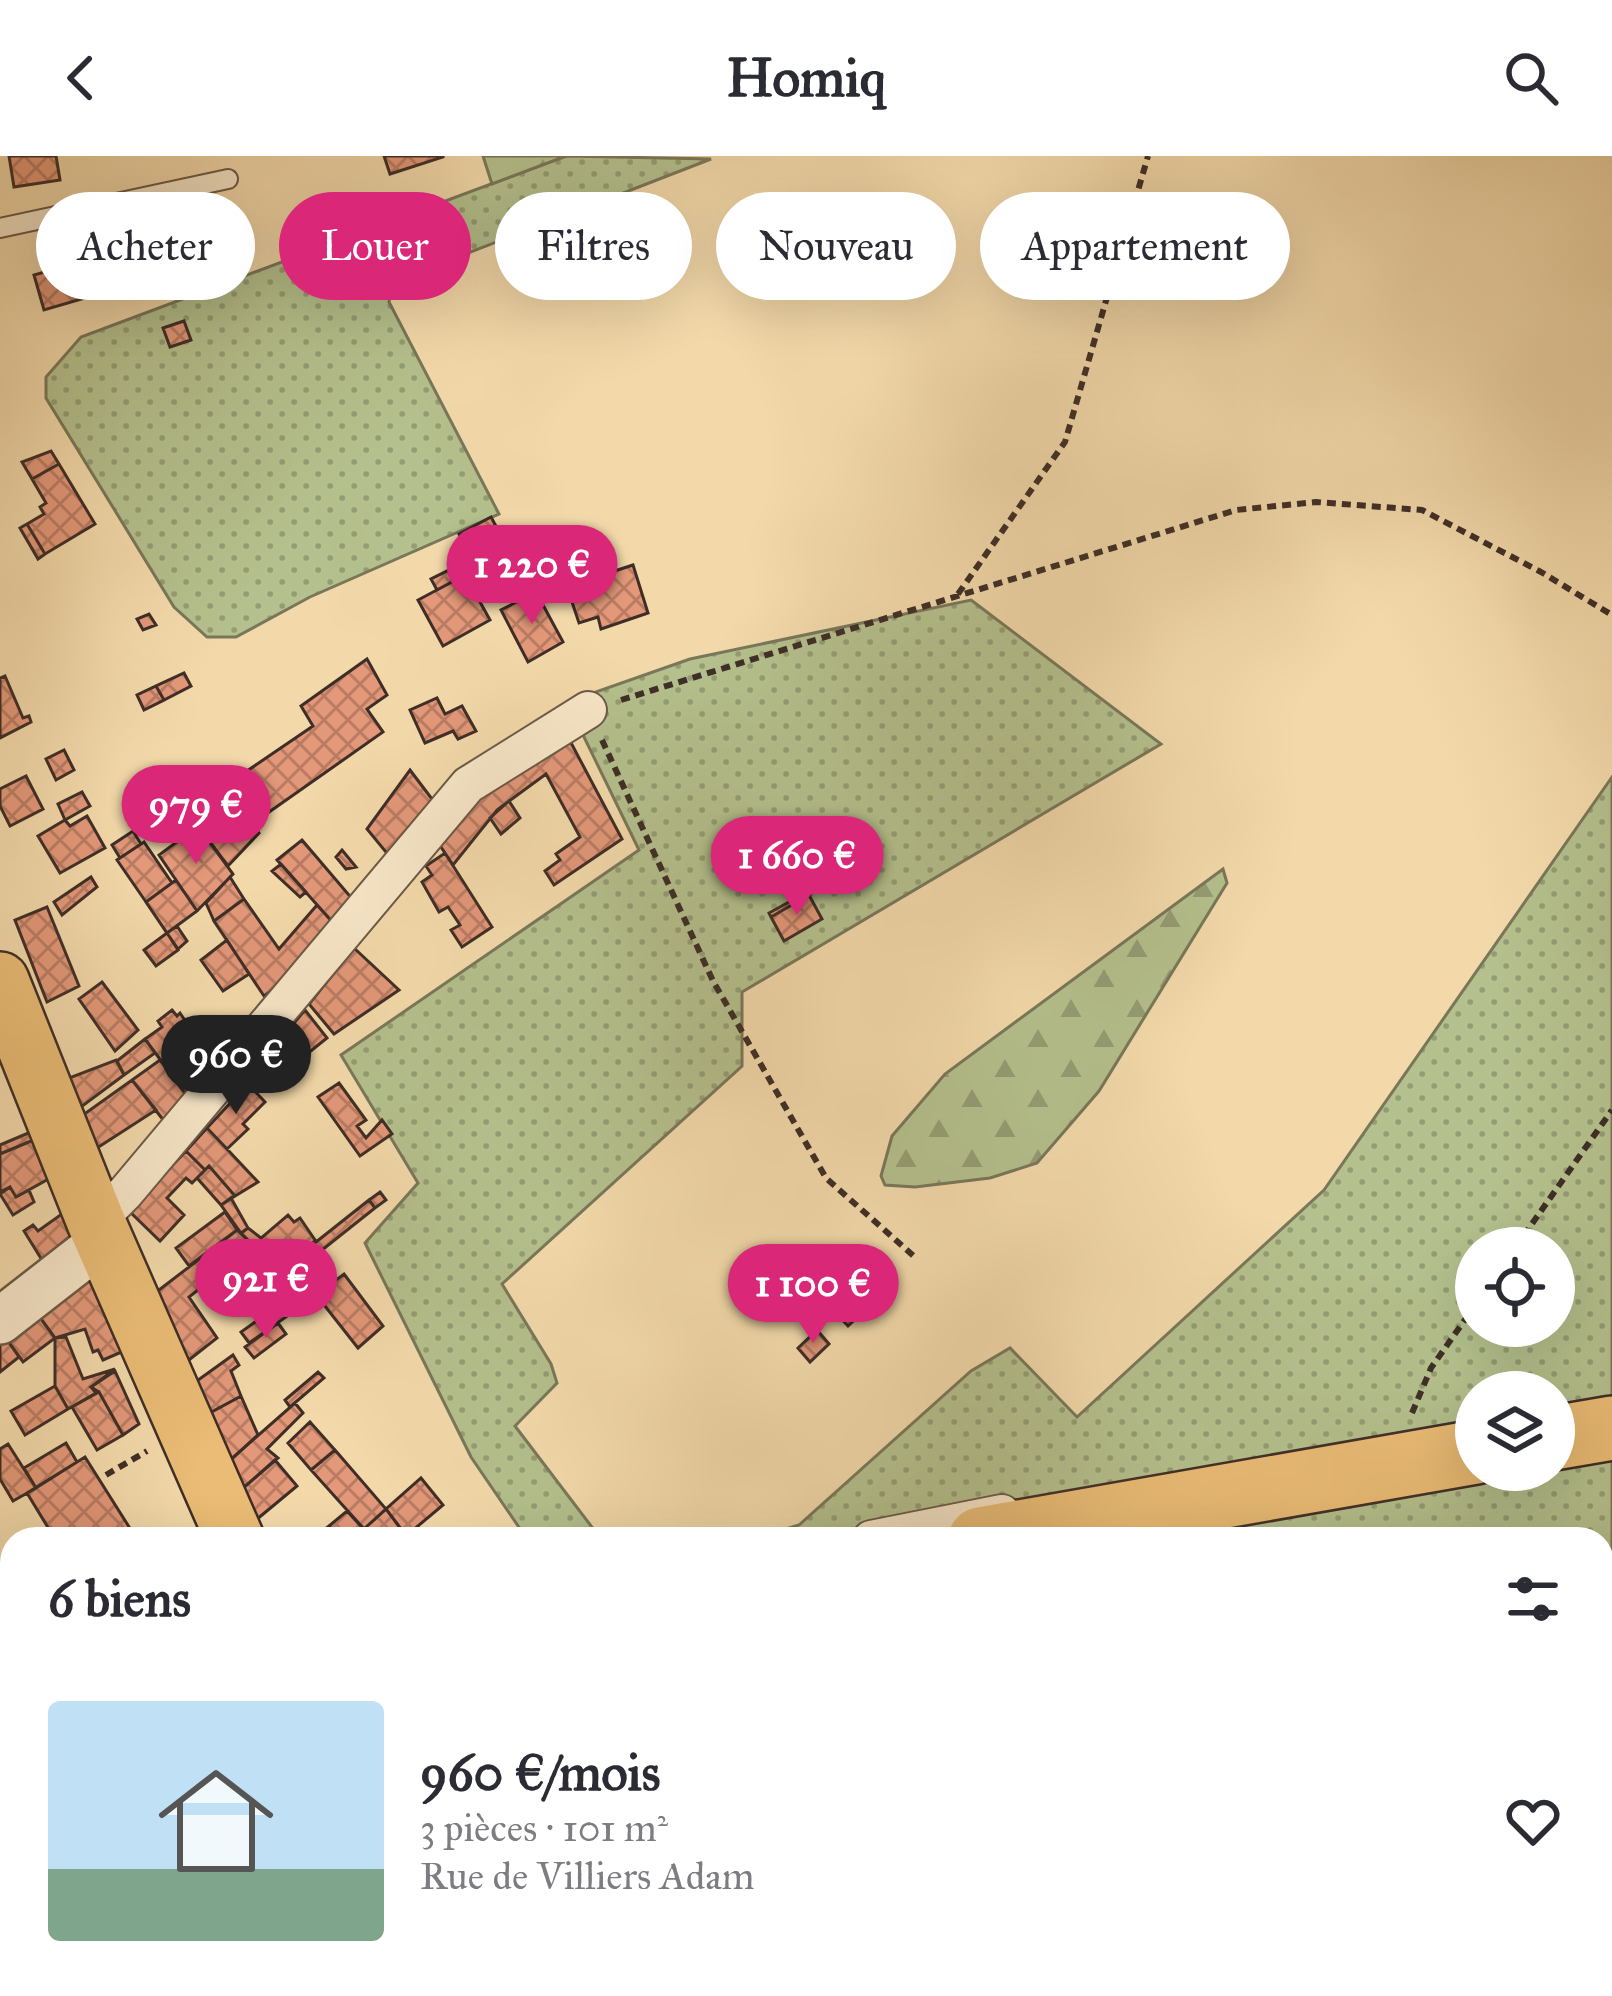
<!DOCTYPE html>
<html lang="fr">
<head>
<meta charset="utf-8">
<style>
	body { margin:0; font-family:"IM FELL Great Primer",serif; background:#f7f7f7; color:#2b2b33; height:100vh; display:flex; flex-direction:column; font-size:45px; white-space:nowrap }
	* { box-sizing:border-box; margin:0 }
	p { font-size:39px; color:#7c7c81 }
	.icon { flex:none; width:66px; height:66px; fill:none; stroke:currentColor; stroke-width:2; stroke-linecap:round; stroke-linejoin:round }
	.map { position:relative; flex:1; overflow:hidden }
	.details { position:absolute; left:0px; top:1371px; width:1614px; height:471px; display:flex; flex-direction:column; background:#fff; border-radius:36px 36px 0 0; box-shadow:0 12px 48px #0002 }
	.details>* { flex:none }
	.top-card { position:absolute; left:36px; top:36px; width:1542px; height:108px; display:flex; gap:24px }
	.fabs { position:absolute; left:1455px; top:1071px; display:grid; gap:24px }
	.fabs a { display:grid; place-items:center; width:120px; height:120px; border-radius:50%; background:#fff; box-shadow:0 12px 48px #0002; font-size:60px }
	.price { position:absolute; translate:-50% -102px; padding:0 27px; border-radius:42px; background:#db2777; color:#fff; font-size:39px; line-height:78px; filter:drop-shadow(0 3px 6px #0008) }
	.price::after { content:''; position:absolute; left:50%; top:72px; width:36px; height:27px; margin-left:-18px; background:inherit; clip-path:polygon(0 0,100% 0,50% 100%) }
	.price.current { background:#222; color:#fff }
	ul { padding:0; list-style:none }
	li { display:flex; align-items:center; gap:36px; height:300px; padding:0 48px }
	li span { display:grid; place-items:center; flex:none; width:336px; height:240px; border-radius:12px; color:#555 }
	li>.icon { margin-inline-start:auto }
	span .icon { width:144px; height:144px; fill:#fffc; stroke-width:1 }
	li b { font-size:51px }
	h2 { display:flex; justify-content:space-between; align-items:center; height:144px; padding:0 48px; font-size:51px }
	.chip { padding:0 42px; border-radius:54px; background:#fff; box-shadow:0 12px 48px #0002; font-size:42px; line-height:108px }
	.chip.current { background:#db2777; color:#fff }
	header { display:flex; justify-content:space-between; align-items:center; height:156px; padding:0 48px; background:#fff; font-size:54px; font-weight:700 }
	.map>svg:first-child { display:block }
	.green { fill:url(#green-dots); stroke:#79775a; stroke-width:3; fill-rule:evenodd }
	.forest { fill:url(#forest-firs); stroke:#79775a; stroke-width:3 }
	.building { fill:url(#building-cross-hatch); stroke:#3e2e27; stroke-width:3 }
	.lines { fill:none; stroke-linecap:round; stroke-linejoin:round }
	.service-casing { stroke:#6b5948; stroke-width:22 }
	.minor-casing { stroke:#6b5948; stroke-width:40 }
	.tertiary-casing { stroke:#6b5948; stroke-width:50 }
	.primary-casing { stroke:#3e2e27; stroke-width:62 }
	.trunk-casing { stroke:#3e2e27; stroke-width:68 }
	.path { stroke:#3e2e27; stroke-width:6; stroke-dasharray:9 6; stroke-linecap:butt }
	.service { stroke:#f7e6c8; stroke-width:18 }
	.minor { stroke:#f7e6c8; stroke-width:36 }
	.tertiary { stroke:#f7e6c8; stroke-width:45 }
	.primary { stroke:#eabc75; stroke-width:57 }
	.trunk { stroke:#eabc75; stroke-width:63 }
</style>
</head>
<body>
<header><svg class="icon" aria-label="back" viewBox="0 0 24 24"><path d="M15 5l-7 7 7 7"/></svg>Homiq<svg class="icon" aria-label="search" viewBox="0 0 24 24"><circle cx="10" cy="10" r="6"/><path d="M15 15l6 6"/></svg></header>
<div class="map">
<svg width="1612" height="1840" viewBox="0 0 1612 1840">
	<defs>
		<pattern id="green-dots" width="8" height="8" patternUnits="userSpaceOnUse" patternTransform="scale(3)"><rect width="8" height="8" fill="#b4c08d"/><path d="M2 2h.1M6 6h.1" fill="none" stroke="#949c73" stroke-width="1.8" stroke-linecap="round"/></pattern>
		<pattern id="forest-firs" width="22" height="20" patternUnits="userSpaceOnUse" patternTransform="scale(3)"><rect width="22" height="20" fill="#b4c08d"/><path d="M5 1l3.5 6h-7zM16 11l3.5 6h-7z" fill="#949c73"/></pattern>
		<pattern id="building-cross-hatch" width="8" height="8" patternUnits="userSpaceOnUse" patternTransform="scale(3)"><rect width="8" height="8" fill="#e39879"/><path d="M0 0l8 8M0 8l8-8" fill="none" stroke="#b97c63"/></pattern>
	</defs>
	<rect width="100%" height="100%" fill="#f3d9aa"/>
	<filter id="stains"><feTurbulence type="fractalNoise" baseFrequency=".00167" numOctaves="4"/><feColorMatrix values="0 0 0 0 .2 0 0 0 0 .09 0 0 0 0 .02 0 0 0 .5 -.17"/></filter>
	<radialGradient id="worn" r=".72"><stop offset=".6" stop-color="#630" stop-opacity="0"/><stop offset="1" stop-color="#630" stop-opacity=".3"/></radialGradient>
	<!-- green -->
	<path class="green" d="M 566,0 L 711,3 L 393,126 L 389,146 L 499,358 L 310,441 L 236,481 L 207,481 L 174,451 L 46,242 L 46,221 L 81,181 Z
		M 971,444 L 1161,588 L 742,836 L 742,910 L 502,1128 L 551,1208 L 557,1227 L 515,1270 L 601,1383 L 527,1383 L 471,1301 L 365,1087 L 418,1027 L 341,899 L 639,694 L 567,546 L 690,503 Z
		M 1612,621 L 1612,1251 L 1554,1263 L 1554,1236 L 1476,1236 L 1476,1277 L 898,1383 L 751,1383 L 799,1369 L 971,1215 L 1010,1192 L 1077,1261 L 1324,1034 ZM 1476,1092 L 1554,1092 L 1554,1170 L 1476,1170 Z
		M 1612,1291 L 1612,1487 L 1602,1495 L 1602,1383 L 1115,1383 L 1496,1314 L 1554,1314 L 1554,1303 Z
		M 868,1830 L 1089,1830 L 1072,1840 L 860,1840 Z"/>
	<!-- forest -->
	<path class="forest" d="M 483,0 L 566,0 L 492,28 Z
		M 1223,713 L 1227,727 L 1099,935 L 1037,1007 L 990,1022 L 915,1031 L 885,1029 L 881,1020 L 892,980 L 945,918 Z"/>
	<!-- building -->
	<path class="building" d="M 9,0 L 56,0 L 60,24 L 14,31 Z
		M 384,0 L 443,0 L 443,1 L 390,18 Z
		M 158,66 L 162,81 L 182,76 L 181,70 L 193,67 L 195,72 L 204,71 L 210,113 L 183,119 L 181,104 L 143,112 L 134,72 Z
		M 181,104 L 182,110 L 144,119 L 143,112 Z
		M 75,107 L 85,142 L 44,154 L 34,119 Z
		M 184,165 L 191,184 L 170,191 L 163,172 Z
		M 51,295 L 59,308 L 32,323 L 22,306 Z
		M 59,308 L 95,368 L 45,398 L 27,368 L 44,358 L 40,351 L 46,347 L 32,323 Z
		M 491,361 L 498,374 L 466,391 L 459,378 Z
		M 27,368 L 45,398 L 38,403 L 20,372 Z
		M 459,409 L 465,419 L 437,434 L 431,423 Z
		M 633,409 L 648,457 L 601,473 L 598,461 L 579,467 L 569,437 L 564,438 L 560,423 L 579,418 L 581,426 Z
		M 465,419 L 490,464 L 443,490 L 418,444 Z
		M 536,436 L 563,486 L 528,506 L 501,454 Z
		M 149,458 L 156,469 L 143,474 L 137,463 Z
		M 367,503 L 387,539 L 367,553 L 383,576 L 252,668 L 236,643 L 252,631 L 244,617 L 313,570 L 301,550 Z
		M 184,517 L 191,530 L 164,544 L 156,530 Z
		M 5,520 L 23,562 L 29,560 L 31,566 L 0,582 L 0,522 Z
		M 156,530 L 164,544 L 144,554 L 137,539 Z
		M 437,542 L 445,558 L 462,550 L 476,575 L 458,583 L 453,575 L 425,587 L 410,554 Z
		M 569,583 L 622,683 L 554,729 L 545,715 L 560,704 L 556,698 L 580,681 L 546,618 L 497,654 L 453,709 L 439,688 L 480,638 Z
		M 64,594 L 74,614 L 56,624 L 46,603 Z
		M 410,614 L 435,647 L 390,701 L 367,673 Z
		M 26,620 L 43,653 L 10,670 L 0,650 L 0,633 Z
		M 82,636 L 90,650 L 65,664 L 58,648 Z
		M 236,643 L 259,677 L 228,710 L 198,670 Z
		M 509,645 L 520,662 L 501,678 L 490,662 Z
		M 87,660 L 105,692 L 60,717 L 38,680 L 65,664 L 70,670 Z
		M 198,670 L 233,718 L 197,755 L 159,699 Z
		M 133,675 L 141,688 L 120,702 L 112,689 Z
		M 302,684 L 354,745 L 335,769 L 277,704 Z
		M 144,686 L 172,727 L 146,746 L 117,704 Z
		M 342,694 L 356,711 L 346,713 L 336,701 Z
		M 445,697 L 492,771 L 462,791 L 451,774 L 460,769 L 448,751 L 439,756 L 422,726 L 432,719 L 426,710 Z
		M 281,708 L 306,736 L 300,741 L 272,715 Z
		M 91,721 L 97,731 L 62,759 L 54,746 Z
		M 230,721 L 244,743 L 214,765 L 206,747 Z
		M 176,724 L 197,755 L 167,777 L 146,746 Z
		M 807,736 L 809,739 L 771,761 L 769,757 Z
		M 809,739 L 822,763 L 784,785 L 771,761 Z
		M 244,743 L 279,793 L 317,749 L 335,769 L 293,820 L 264,840 L 214,765 Z
		M 47,751 L 79,830 L 47,846 L 15,764 Z
		M 177,770 L 187,785 L 178,793 L 167,777 Z
		M 167,777 L 178,794 L 156,810 L 144,794 Z
		M 227,784 L 249,818 L 223,835 L 201,804 Z
		M 354,792 L 399,834 L 334,878 L 309,848 Z
		M 102,826 L 138,874 L 115,895 L 79,843 Z
		M 172,854 L 177,860 L 180,857 L 214,908 L 190,944 L 145,883 L 162,871 L 158,865 Z
		M 305,854 L 327,882 L 307,898 L 301,890 L 289,900 L 278,886 Z
		M 145,883 L 155,897 L 124,919 L 117,905 Z
		M 116,904 L 124,919 L 81,951 L 69,922 Z
		M 160,904 L 190,944 L 168,970 L 132,924 Z
		M 132,924 L 156,954 L 97,992 L 83,959 Z
		M 339,927 L 366,964 L 357,970 L 366,982 L 382,964 L 392,978 L 360,1000 L 318,941 Z
		M 248,928 L 265,946 L 243,968 L 248,973 L 227,993 L 207,972 Z
		M 207,972 L 227,993 L 258,1026 L 235,1040 L 209,1010 L 205,1014 L 186,995 Z
		M 33,975 L 36,983 L 0,998 L 0,989 Z
		M 36,983 L 52,1021 L 16,1041 L 10,1031 L 0,1036 L 0,998 Z
		M 186,995 L 205,1014 L 192,1027 L 186,1022 L 167,1042 L 184,1059 L 160,1085 L 129,1055 Z
		M 209,1010 L 235,1040 L 221,1049 L 197,1022 Z
		M 10,1031 L 16,1041 L 29,1034 L 34,1046 L 13,1059 L 0,1038 Z
		M 380,1036 L 386,1044 L 375,1052 L 369,1044 Z
		M 231,1042 L 248,1072 L 241,1077 L 221,1049 Z
		M 369,1044 L 375,1052 L 317,1098 L 315,1095 L 309,1100 L 314,1109 L 282,1129 L 253,1089 L 288,1059 L 294,1066 L 300,1062 L 315,1084 L 311,1090 Z
		M 66,1055 L 74,1077 L 42,1104 L 24,1075 L 33,1069 L 38,1075 Z
		M 225,1056 L 237,1074 L 189,1110 L 176,1092 Z
		M 248,1072 L 261,1082 L 253,1089 L 241,1077 Z
		M 237,1074 L 253,1089 L 237,1103 L 223,1085 Z
		M 223,1085 L 237,1103 L 189,1141 L 217,1182 L 185,1207 L 155,1137 Z
		M 866,1112 L 888,1133 L 848,1170 L 826,1147 Z
		M 90,1117 L 124,1195 L 103,1204 L 98,1194 L 93,1196 L 85,1173 L 55,1182 L 36,1156 Z
		M 344,1118 L 383,1170 L 358,1192 L 321,1145 L 316,1148 L 312,1142 Z
		M 244,1123 L 254,1136 L 244,1143 L 235,1130 Z
		M 292,1140 L 300,1151 L 249,1187 L 241,1176 Z
		M 36,1156 L 55,1182 L 23,1206 L 5,1181 Z
		M 278,1167 L 286,1178 L 254,1202 L 245,1191 Z
		M 817,1174 L 829,1188 L 810,1206 L 798,1192 Z
		M 3,1178 L 19,1201 L 0,1216 L 0,1181 Z
		M 66,1181 L 83,1223 L 115,1213 L 91,1231 L 96,1237 L 68,1253 L 55,1230 L 55,1182 Z
		M 233,1199 L 239,1209 L 231,1215 L 241,1240 L 208,1258 L 194,1227 Z
		M 115,1215 L 139,1268 L 123,1279 L 99,1236 L 91,1231 Z
		M 318,1216 L 324,1222 L 290,1251 L 285,1244 Z
		M 55,1230 L 68,1253 L 25,1279 L 11,1255 Z
		M 99,1236 L 123,1279 L 97,1294 L 72,1251 Z
		M 241,1240 L 258,1279 L 229,1305 L 208,1258 Z
		M 295,1247 L 303,1257 L 267,1293 L 278,1302 L 242,1333 L 229,1305 Z
		M 310,1266 L 335,1294 L 311,1314 L 288,1287 Z
		M 66,1287 L 77,1306 L 36,1332 L 24,1312 Z
		M 8,1288 L 36,1332 L 13,1345 L 0,1323 L 0,1293 Z
		M 335,1294 L 386,1353 L 364,1373 L 311,1314 Z
		M 85,1301 L 131,1374 L 138,1383 L 55,1383 L 27,1337 Z
		M 275,1304 L 297,1330 L 256,1364 L 242,1333 Z
		M 421,1322 L 443,1349 L 406,1380 L 386,1353 Z
		M 386,1353 L 408,1382 L 361,1383 L 368,1378 L 364,1373 Z
		M 347,1355 L 368,1378 L 361,1383 L 339,1383 L 329,1370 Z
		M 329,1370 L 339,1383 L 312,1383 Z
		M 46,1830 L 71,1830 L 77,1840 L 30,1840 Z
		M 143,1830 L 173,1830 L 181,1840 L 132,1840 Z
		M 347,1830 L 390,1830 L 399,1840 L 356,1840 Z
		M 640,1830 L 688,1830 L 679,1840 L 644,1840 L 637,1834 Z
		M 817,1830 L 847,1830 L 837,1840 L 826,1840 Z"/>
	<g class="lines">
		<!-- service casing -->
		<g class="service-casing">
			<path id="service" d="M 0,72 L 228,23
				M 925,1840 L 939,1830"/>
		</g>
		<!-- minor casing -->
		<g class="minor-casing">
			<path id="minor" d="M 96,1066 L 126,1036 L 468,629 L 588,554
				M 871,1383 L 1002,1357
				M 471,1840 L 483,1830"/>
		</g>
		<!-- tertiary casing -->
		<g class="tertiary-casing">
			<path id="tertiary" d="M 0,1165 L 104,1084"/>
		</g>
		<!-- primary casing -->
		<g class="primary-casing">
			<path id="primary" d="M 0,825 L 96,1066 L 235,1383
				M 580,1830 L 590,1840"/>
		</g>
		<!-- trunk casing -->
		<g class="trunk-casing">
			<path id="trunk" d="M 1554,1282 L 1612,1272
				M 980,1383 L 1476,1296
				M 1602,1543 L 1612,1535
				M 1602,1665 L 1612,1657
				M 1602,1753 L 1612,1744
				M 1171,1840 L 1187,1830
				M 1386,1840 L 1398,1830
				M 1507,1840 L 1518,1830"/>
		</g>
		<!-- path -->
		<path class="path" d="M 958,438 L 1065,286 L 1148,0
			M 621,544 L 1236,354 L 1316,346 L 1422,354 L 1541,416 L 1612,459
			M 602,584 L 713,825 L 826,1022 L 917,1103
			M 1515,1092 L 1612,954
			M 1412,1257 L 1431,1212 L 1476,1148
			M 106,1319 L 147,1295"/>
		<!-- service -->
		<use href="#service" class="service"/>
		<!-- minor -->
		<use href="#minor" class="minor"/>
		<!-- tertiary -->
		<use href="#tertiary" class="tertiary"/>
		<!-- primary -->
		<use href="#primary" class="primary"/>
		<!-- trunk -->
		<use href="#trunk" class="trunk"/>
	</g>
	<rect width="100%" height="100%" filter="url(#stains)"/>
	<rect width="100%" height="100%" fill="url(#worn)"/>
</svg>
<div class="fabs">
<a><svg class="icon" aria-label="locate" viewBox="0 0 24 24"><circle cx="12" cy="12" r="6"/><path d="M12 2v4M12 18v4M2 12h4M18 12h4"/></svg></a>
<a><svg class="icon" aria-label="layers" viewBox="0 0 24 24"><path d="M12 4l9 5-9 5-9-5zM3 14l9 5 9-5"/></svg></a>
</div>
<b class="price" style="left:532px;top:471px">1 220 €</b>
<b class="price" style="left:196px;top:711px">979 €</b>
<b class="price" style="left:797px;top:762px">1 660 €</b>
<b class="price current" style="left:236px;top:961px">960 €</b>
<b class="price" style="left:266px;top:1185px">921 €</b>
<b class="price" style="left:813px;top:1190px">1 100 €</b>
<div class="top-card">
<a class="chip">Acheter</a>
<a class="chip current">Louer</a>
<a class="chip">Filtres</a>
<a class="chip">Nouveau</a>
<a class="chip">Appartement</a>
</div>
<section class="details">
<h2>6 biens<svg class="icon" aria-label="filters" viewBox="0 0 24 24"><path d="M4 7h16M4 17h16"/><circle cx="9" cy="7" r="2"/><circle cx="15" cy="17" r="2"/></svg></h2>
<ul>
<li><span style="background:linear-gradient(#bfe0f5 70%,#7fa58c 0)"><svg class="icon" aria-label="home" viewBox="0 0 24 24"><path d="M3 11l9-7 9 7M6 9v11h12V9"/></svg></span><div><b>960 €/mois</b><p>3 pièces · 101 m²</p><p>Rue de Villiers Adam</p></div><svg class="icon" aria-label="heart" viewBox="0 0 24 24"><path d="M12 20l-8-8c-3-5 5-10 8-4 3-6 11-1 8 4z"/></svg></li>
</ul>
</section>
</div>
</body>
</html>
